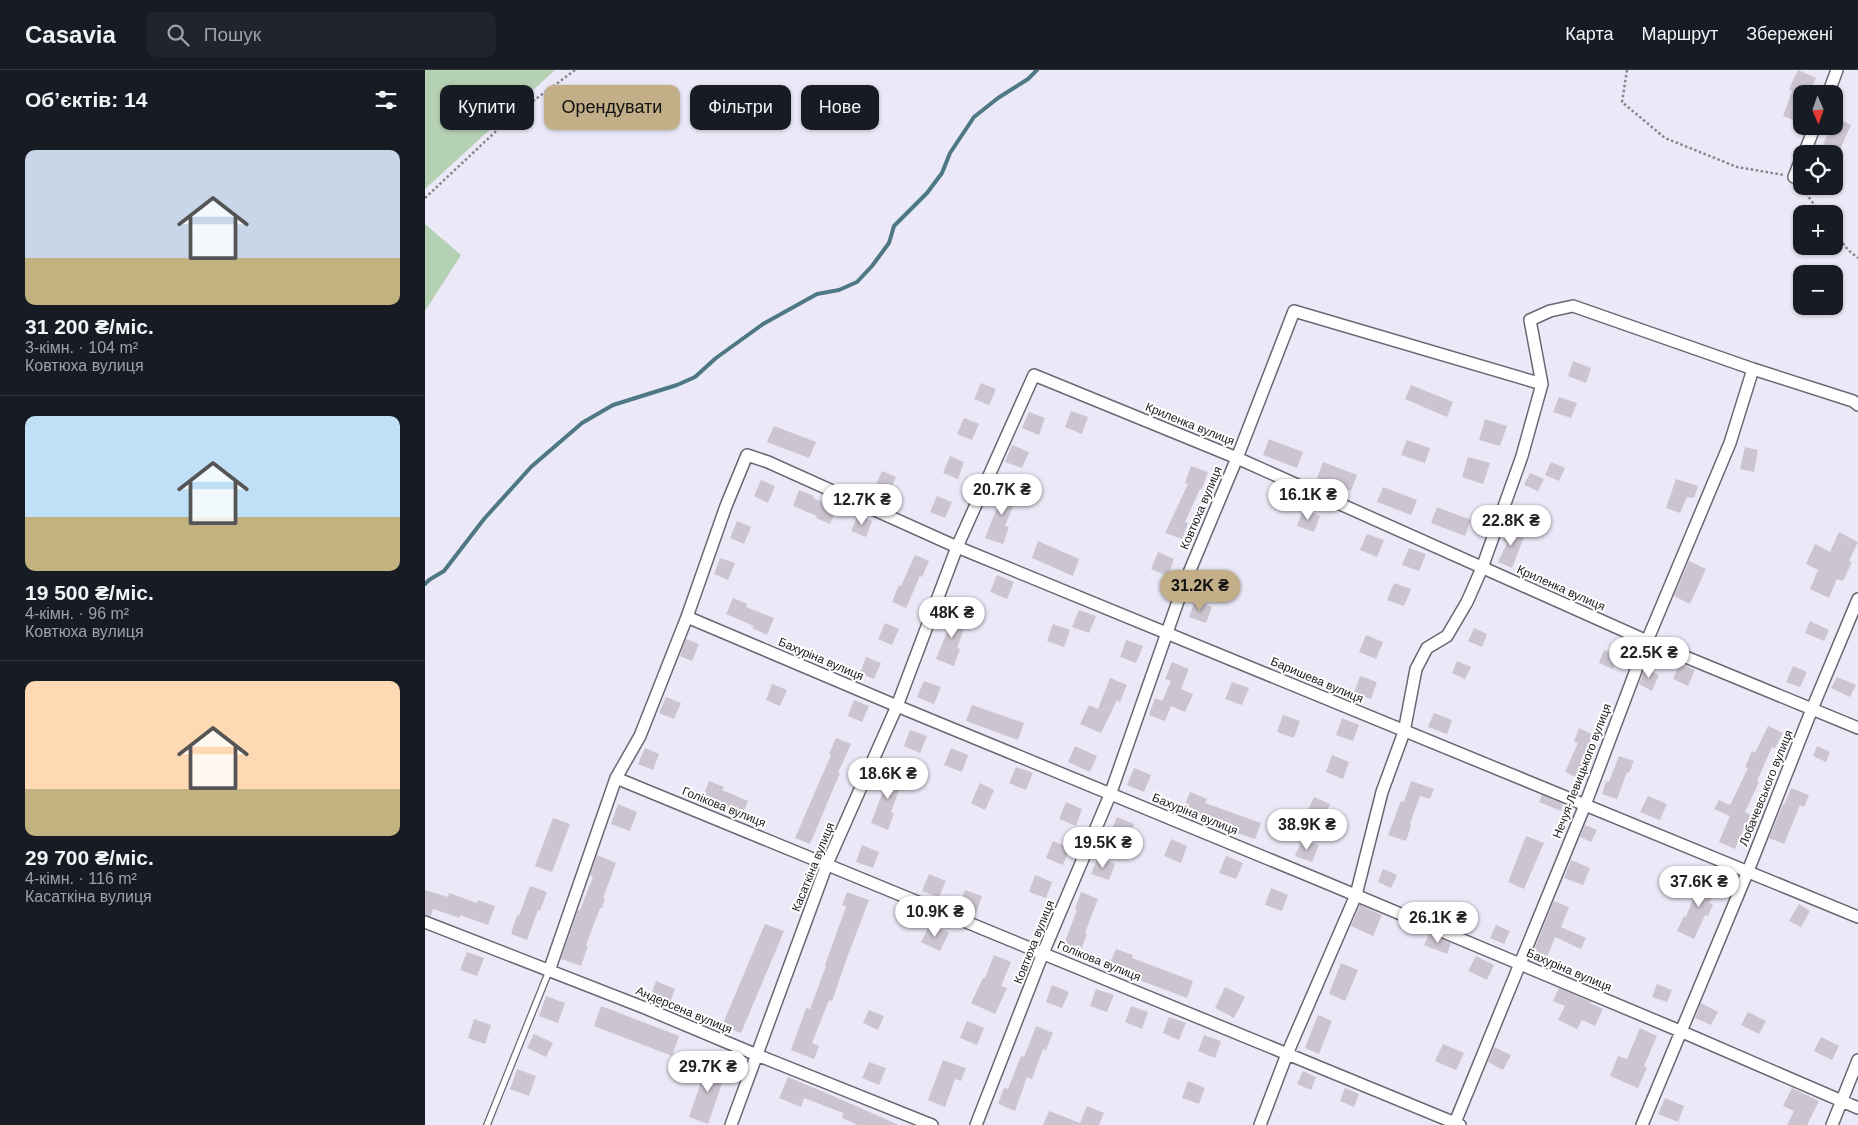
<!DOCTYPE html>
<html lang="uk">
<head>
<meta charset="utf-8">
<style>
	body { margin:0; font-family:Helvetica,sans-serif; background:#20242c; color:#f1f3f6; height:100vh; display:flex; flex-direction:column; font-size:19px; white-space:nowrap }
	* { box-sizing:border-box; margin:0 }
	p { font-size:16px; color:#9ea1a6 }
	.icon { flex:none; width:28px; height:28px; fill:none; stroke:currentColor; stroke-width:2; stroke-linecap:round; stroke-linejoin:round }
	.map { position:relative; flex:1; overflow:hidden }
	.drawer { display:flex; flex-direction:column; background:#171b24; width:425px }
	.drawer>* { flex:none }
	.hud { position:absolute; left:15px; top:15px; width:475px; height:45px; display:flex; gap:10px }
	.needle { width:32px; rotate:178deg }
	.tools { position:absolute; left:1368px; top:15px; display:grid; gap:10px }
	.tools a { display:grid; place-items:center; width:50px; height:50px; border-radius:10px; background:#171b24; box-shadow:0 1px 4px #0004; font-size:25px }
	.price { position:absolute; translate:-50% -42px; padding:0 11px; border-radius:18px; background:#fff; color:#222; font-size:16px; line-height:32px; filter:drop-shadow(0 1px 2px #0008) }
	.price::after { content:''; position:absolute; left:50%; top:30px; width:15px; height:11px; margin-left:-8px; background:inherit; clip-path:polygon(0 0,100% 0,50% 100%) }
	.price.current { background:#c2ae87; color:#111 }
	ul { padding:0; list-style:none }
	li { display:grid; align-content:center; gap:10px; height:265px; padding:0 25px }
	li+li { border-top:1px solid #363941 }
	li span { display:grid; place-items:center; height:155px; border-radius:10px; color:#555 }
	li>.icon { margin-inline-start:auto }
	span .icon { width:90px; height:90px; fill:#fffc; stroke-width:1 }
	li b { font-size:21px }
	h2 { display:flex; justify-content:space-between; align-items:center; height:60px; padding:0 25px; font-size:21px }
	.chip { padding:0 18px; border-radius:10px; background:#171b24; box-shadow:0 1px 4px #0004; font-size:18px; line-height:45px }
	.chip.current { background:#c2ae87; color:#111 }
	header { display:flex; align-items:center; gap:30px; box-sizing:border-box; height:70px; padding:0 25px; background:#171b24; border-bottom:1px solid #363941 }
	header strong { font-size:24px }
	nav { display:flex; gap:28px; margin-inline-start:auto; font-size:18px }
	.search { width:350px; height:45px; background:#20242c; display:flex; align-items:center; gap:12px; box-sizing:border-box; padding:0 18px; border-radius:10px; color:#9ea1a6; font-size:19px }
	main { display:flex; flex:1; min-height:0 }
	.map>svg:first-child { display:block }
	.green { fill:#b5d1b4 }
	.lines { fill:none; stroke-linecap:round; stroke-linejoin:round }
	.stream { stroke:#4f7885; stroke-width:4 }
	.building { fill:#ccc4d0 }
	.service-casing { stroke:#686773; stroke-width:8 }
	.minor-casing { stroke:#686773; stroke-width:14 }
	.path { stroke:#86858e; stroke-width:2.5; stroke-dasharray:2.5 2.5; stroke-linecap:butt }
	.service { stroke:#fff; stroke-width:5.5 }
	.minor { stroke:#fff; stroke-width:11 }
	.labels { text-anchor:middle; stroke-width:4; stroke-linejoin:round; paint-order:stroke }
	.street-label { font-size:12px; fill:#202024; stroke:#fff }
</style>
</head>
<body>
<header>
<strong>Casavia</strong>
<div class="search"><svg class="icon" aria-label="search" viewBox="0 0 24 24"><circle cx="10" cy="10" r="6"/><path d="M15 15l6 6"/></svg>Пошук</div>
<nav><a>Карта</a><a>Маршрут</a><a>Збережені</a></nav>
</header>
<main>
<section class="drawer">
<h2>Об’єктів: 14<svg class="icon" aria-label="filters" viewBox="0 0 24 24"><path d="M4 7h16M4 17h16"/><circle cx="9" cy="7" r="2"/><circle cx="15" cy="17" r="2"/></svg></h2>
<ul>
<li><span style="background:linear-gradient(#c9d6e8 70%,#c2b280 0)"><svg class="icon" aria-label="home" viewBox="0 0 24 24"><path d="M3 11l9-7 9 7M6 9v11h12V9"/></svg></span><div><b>31 200 ₴/міс.</b><p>3-кімн. · 104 m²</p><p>Ковтюха вулиця</p></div></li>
<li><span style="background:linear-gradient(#bfe0f5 65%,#c2b280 0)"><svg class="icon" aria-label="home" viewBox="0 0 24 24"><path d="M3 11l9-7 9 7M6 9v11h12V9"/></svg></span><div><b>19 500 ₴/міс.</b><p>4-кімн. · 96 m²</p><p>Ковтюха вулиця</p></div></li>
<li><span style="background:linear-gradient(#ffd9b3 70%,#c2b280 0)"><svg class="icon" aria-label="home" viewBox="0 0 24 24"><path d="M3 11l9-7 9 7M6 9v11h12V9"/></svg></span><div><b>29 700 ₴/міс.</b><p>4-кімн. · 116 m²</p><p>Касаткіна вулиця</p></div></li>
</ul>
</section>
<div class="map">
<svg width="1433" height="1055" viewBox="0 0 1433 1055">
	<rect width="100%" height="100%" fill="#ebe9f7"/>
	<!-- green -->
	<path class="green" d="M 0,0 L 130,0 L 0,119 Z
		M 0,154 L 36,185 L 0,241 Z"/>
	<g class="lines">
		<!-- stream -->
		<path class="stream" d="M 0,514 L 4,510 L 19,501 L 59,449 L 106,397 L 157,353 L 188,335 L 252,315 L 270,307 L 291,288 L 338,254 L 392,224 L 414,220 L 432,212 L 447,196 L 464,173 L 469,156 L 502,123 L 517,103 L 525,83 L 549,47 L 573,28 L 603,9 L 612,0"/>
	</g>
	<!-- building -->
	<path class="building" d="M 1373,0 L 1391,8 L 1383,24 L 1376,24 L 1376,53 L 1358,46 L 1367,21 L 1364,19 Z
		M 1410,47 L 1426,55 L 1413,84 L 1394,84 L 1406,56 L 1409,56 Z
		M 1148,291 L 1166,298 L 1161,313 L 1143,306 Z
		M 556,313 L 571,319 L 564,335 L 549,329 Z
		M 986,315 L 1028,332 L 1022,347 L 980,329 Z
		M 1134,327 L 1152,333 L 1146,348 L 1128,342 Z
		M 646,341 L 663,347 L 657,364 L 640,357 Z
		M 604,342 L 620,348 L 614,365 L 597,358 Z
		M 539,348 L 554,354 L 547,370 L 532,364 Z
		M 1060,349 L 1082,356 L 1075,376 L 1054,370 Z
		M 349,356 L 391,372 L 384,388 L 342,372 Z
		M 844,369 L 878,382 L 872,398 L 838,385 Z
		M 982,370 L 1005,378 L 1000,393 L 976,385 Z
		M 587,375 L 604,382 L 597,398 L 580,392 Z
		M 1320,377 L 1333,380 L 1329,402 L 1315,399 Z
		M 525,386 L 539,392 L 533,409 L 518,403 Z
		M 1043,387 L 1065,393 L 1058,414 L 1037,407 Z
		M 898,392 L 932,405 L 926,421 L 892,408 Z
		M 1126,392 L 1140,398 L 1134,411 L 1120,405 Z
		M 766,396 L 783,402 L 777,419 L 775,419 L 760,452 L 763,453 L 757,469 L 740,463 L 763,414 L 760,413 Z
		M 457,401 L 471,407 L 464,423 L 450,417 Z
		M 1105,403 L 1119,409 L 1113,421 L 1099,415 Z
		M 1251,409 L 1273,416 L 1269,428 L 1262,427 L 1255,443 L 1241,438 Z
		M 336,410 L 350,416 L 343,433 L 329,426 Z
		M 576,417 L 593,424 L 580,456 L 584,457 L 578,474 L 560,468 L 573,435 L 569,434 Z
		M 958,417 L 992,430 L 986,445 L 952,432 Z
		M 374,420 L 389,426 L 388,428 L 412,438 L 405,454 L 391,448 L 392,446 L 368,436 Z
		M 512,426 L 527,432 L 520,448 L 505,442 Z
		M 1012,437 L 1046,450 L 1040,466 L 1006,453 Z
		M 878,439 L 895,446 L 889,462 L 872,456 Z
		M 433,445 L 447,451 L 441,467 L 426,461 Z
		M 312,451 L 326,457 L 319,474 L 305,468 Z
		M 1084,458 L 1100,464 L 1087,498 L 1073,492 L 1082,473 L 1078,471 Z
		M 1414,462 L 1433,472 L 1424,491 L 1427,492 L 1418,511 L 1412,509 L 1404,528 L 1385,519 L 1393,500 L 1381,494 L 1390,474 L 1405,482 Z
		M 942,464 L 959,470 L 952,487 L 935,480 Z
		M 613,471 L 654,489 L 648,506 L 607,488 Z
		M 984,478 L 1001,484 L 994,501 L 977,495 Z
		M 733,482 L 749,489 L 743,506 L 726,499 Z
		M 490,485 L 504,491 L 497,507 L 495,506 L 481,538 L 467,532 L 474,515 L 476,516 Z
		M 295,488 L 310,493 L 303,510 L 289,504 Z
		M 1264,491 L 1281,499 L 1265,534 L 1249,526 Z
		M 572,505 L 589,512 L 582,529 L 565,522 Z
		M 969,513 L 986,519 L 979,536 L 962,530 Z
		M 308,528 L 322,534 L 321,537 L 349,548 L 342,565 L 327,558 L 329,556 L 301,544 Z
		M 770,530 L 787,537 L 781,553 L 764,547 Z
		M 654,540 L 671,546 L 664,563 L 647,557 Z
		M 526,542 L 543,548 L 532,578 L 535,579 L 529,596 L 511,589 L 523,560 L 520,558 Z
		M 1385,551 L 1404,560 L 1399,571 L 1380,563 Z
		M 460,553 L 474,559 L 467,575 L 453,569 Z
		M 628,554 L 645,560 L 639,577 L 622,571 Z
		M 1049,558 L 1062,564 L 1057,577 L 1043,571 Z
		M 941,565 L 958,572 L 951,589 L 934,582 Z
		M 261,569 L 274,574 L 267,591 L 255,586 Z
		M 701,570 L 718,576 L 711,593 L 695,587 Z
		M 1179,580 L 1193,586 L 1188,599 L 1174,593 Z
		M 441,587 L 456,593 L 449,609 L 435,603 Z
		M 1032,591 L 1046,597 L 1040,609 L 1027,603 Z
		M 747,592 L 764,599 L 756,619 L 768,624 L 760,642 L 746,636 L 740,651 L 724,645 L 730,628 L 737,631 L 746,611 L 740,609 Z
		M 1255,593 L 1270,600 L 1263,616 L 1248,609 Z
		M 1368,596 L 1382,602 L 1375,617 L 1361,612 Z
		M 1220,598 L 1234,605 L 1227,621 L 1214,614 Z
		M 935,606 L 952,612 L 946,629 L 929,623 Z
		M 1412,607 L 1431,615 L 1425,627 L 1406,618 Z
		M 685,608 L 702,615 L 695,632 L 692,630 L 676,663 L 655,654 L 664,635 L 673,639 Z
		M 499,611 L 516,617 L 509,634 L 492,627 Z
		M 807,612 L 824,618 L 817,635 L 800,629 Z
		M 347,614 L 362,620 L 355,636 L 341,630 Z
		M 241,627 L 256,633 L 249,649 L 234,643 Z
		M 429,630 L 444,636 L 437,652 L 423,646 Z
		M 547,635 L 599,653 L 593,670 L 541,651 Z
		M 1009,643 L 1027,650 L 1022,664 L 1003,657 Z
		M 858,645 L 875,651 L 869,668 L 852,662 Z
		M 917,648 L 934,655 L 928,671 L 911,665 Z
		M 1343,656 L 1358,663 L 1350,678 L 1347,677 L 1332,711 L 1334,712 L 1320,742 L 1328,746 L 1323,755 L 1321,754 L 1310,779 L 1294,772 L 1305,746 L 1289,739 L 1294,730 L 1305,735 L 1323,698 L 1320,697 L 1327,681 L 1330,683 Z
		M 1154,658 L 1168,665 L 1155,694 L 1159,696 L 1153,708 L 1140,702 L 1153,673 L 1149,671 Z
		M 485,660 L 502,666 L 495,683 L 479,676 Z
		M 411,668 L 426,674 L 413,703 L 415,703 L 385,774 L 370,768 L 406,685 L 404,684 Z
		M 650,676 L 672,686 L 665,702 L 643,692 Z
		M 1392,676 L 1405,682 L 1401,692 L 1388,686 Z
		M 220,678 L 234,684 L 228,700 L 213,694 Z
		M 526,678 L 543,685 L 537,702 L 519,695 Z
		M 907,685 L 924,692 L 918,709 L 901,702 Z
		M 1194,686 L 1209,691 L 1204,703 L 1202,702 L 1192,729 L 1177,724 L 1181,711 L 1184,712 Z
		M 591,697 L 608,703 L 601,720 L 584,713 Z
		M 709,698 L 726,705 L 719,722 L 702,715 Z
		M 462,700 L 479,707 L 466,742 L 469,743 L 463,760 L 446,753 L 459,719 L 456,717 Z
		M 284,711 L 299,717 L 297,720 L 323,731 L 316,747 L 301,741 L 303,738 L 278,727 Z
		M 986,711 L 1009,719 L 1005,729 L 995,726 L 985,754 L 986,755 L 981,771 L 963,765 L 976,731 L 979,732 Z
		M 555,713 L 569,720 L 560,740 L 546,733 Z
		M 1366,718 L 1384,725 L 1379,737 L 1375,735 L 1359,774 L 1344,768 L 1358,734 L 1359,735 Z
		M 765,722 L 782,729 L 780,733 L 836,753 L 830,769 L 782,753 L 783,749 L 758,739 Z
		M 1117,725 L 1138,734 L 1136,741 L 1114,732 Z
		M 1223,726 L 1242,734 L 1235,750 L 1215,742 Z
		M 889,727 L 905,734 L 895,755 L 879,748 Z
		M 641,732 L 657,739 L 651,756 L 634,749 Z
		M 193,734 L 212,742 L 205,761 L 186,754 Z
		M 692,747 L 709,754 L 702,770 L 685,764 Z
		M 128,748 L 145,754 L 127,802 L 110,796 Z
		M 1160,755 L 1172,760 L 1166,772 L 1155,767 Z
		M 1101,766 L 1119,773 L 1099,819 L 1083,812 Z
		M 746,769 L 762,776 L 756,793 L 739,786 Z
		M 877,769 L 894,775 L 887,792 L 870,786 Z
		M 628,771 L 645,778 L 638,795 L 621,788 Z
		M 437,775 L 454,782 L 448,798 L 431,792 Z
		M 172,785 L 191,793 L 178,828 L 180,828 L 177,838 L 175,838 L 161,875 L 163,876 L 156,896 L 136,889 L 153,840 L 155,840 L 168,807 L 165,805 Z
		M 801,786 L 818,793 L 811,809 L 794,803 Z
		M 673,787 L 690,794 L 684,810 L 666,804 Z
		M 1146,790 L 1165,798 L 1158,815 L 1139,808 Z
		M 958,799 L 972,805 L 966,818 L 953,812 Z
		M 504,804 L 521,811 L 514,827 L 497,821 Z
		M 610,805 L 627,812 L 621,828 L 604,822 Z
		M 1277,805 L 1294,814 L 1284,833 L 1288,834 L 1283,846 L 1280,845 L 1269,869 L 1252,861 L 1259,846 L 1261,847 Z
		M 105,816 L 122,822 L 115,841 L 113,840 L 102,870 L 86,864 L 92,845 L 94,846 Z
		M 846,818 L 863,825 L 857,841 L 840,835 Z
		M 0,820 L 23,827 L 24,823 L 52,833 L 53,830 L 70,836 L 63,855 L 35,845 L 35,848 L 8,839 L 6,846 L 0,845 Z
		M 540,820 L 557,826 L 551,843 L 534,837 Z
		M 422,822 L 444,830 L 423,885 L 407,931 L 404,930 L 387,973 L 394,976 L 389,989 L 366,980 L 381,938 L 385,939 L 401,896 L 400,895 L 421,837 L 417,835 Z
		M 656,822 L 673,829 L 660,863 L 662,864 L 656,880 L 639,874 L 652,840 L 650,839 Z
		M 1129,831 L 1144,837 L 1136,857 L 1161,868 L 1156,879 L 1130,867 L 1121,890 L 1107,885 Z
		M 1374,834 L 1385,841 L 1376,857 L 1364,851 Z
		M 935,835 L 957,845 L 948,866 L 926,856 Z
		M 340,854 L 359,861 L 316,963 L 297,956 Z
		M 505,854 L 524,863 L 515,881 L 496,872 Z
		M 1071,855 L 1085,861 L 1079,874 L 1065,868 Z
		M 1004,864 L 1026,873 L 1022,884 L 999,875 Z
		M 691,879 L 708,885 L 707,888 L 768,911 L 762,928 L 714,910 L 715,907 L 684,895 Z
		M 42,882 L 59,888 L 52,906 L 35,900 Z
		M 569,885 L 586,892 L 576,916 L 582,918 L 570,944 L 546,933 L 558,908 L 560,908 Z
		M 1051,886 L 1069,895 L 1062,910 L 1043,901 Z
		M 916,893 L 933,900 L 920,931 L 904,924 Z
		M 231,911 L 250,919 L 243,938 L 224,931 Z
		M 1232,914 L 1247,920 L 1242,932 L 1227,927 Z
		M 627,915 L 644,922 L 637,938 L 621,932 Z
		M 800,917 L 820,927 L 809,948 L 790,938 Z
		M 1134,918 L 1166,932 L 1165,933 L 1178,939 L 1170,956 L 1157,950 L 1152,959 L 1133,950 L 1140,936 L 1128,931 Z
		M 671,919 L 689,925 L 682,942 L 665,936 Z
		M 121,926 L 140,933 L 133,953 L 114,946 Z
		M 1276,933 L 1293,942 L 1286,955 L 1270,948 Z
		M 176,936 L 254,966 L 247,986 L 169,956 Z
		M 706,936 L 723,942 L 717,959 L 700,952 Z
		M 444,940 L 459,946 L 453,960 L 438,953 Z
		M 1323,942 L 1341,951 L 1334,964 L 1316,955 Z
		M 893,945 L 907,951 L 894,984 L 880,978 Z
		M 744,947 L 761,953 L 754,970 L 738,963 Z
		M 49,949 L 66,955 L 60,974 L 43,968 Z
		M 542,951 L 559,958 L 552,975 L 535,968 Z
		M 611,956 L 628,963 L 621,980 L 618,979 L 607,1009 L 602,1007 L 590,1041 L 573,1034 L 579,1018 L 583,1019 L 596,986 L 599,987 Z
		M 1215,958 L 1232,966 L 1219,996 L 1222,998 L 1213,1018 L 1185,1006 L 1193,986 L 1202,989 Z
		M 109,964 L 128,973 L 121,987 L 102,978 Z
		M 779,965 L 796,971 L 790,988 L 773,981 Z
		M 1396,967 L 1414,976 L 1407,990 L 1389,981 Z
		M 1018,974 L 1039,983 L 1031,1000 L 1010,991 Z
		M 1069,977 L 1086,985 L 1078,1000 L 1063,992 Z
		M 518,990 L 541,998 L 536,1011 L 530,1009 L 520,1037 L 503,1030 Z
		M 283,992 L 302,999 L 283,1054 L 264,1047 Z
		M 444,992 L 461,998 L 454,1015 L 437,1008 Z
		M 92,999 L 111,1006 L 104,1026 L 85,1019 Z
		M 878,1001 L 891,1007 L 886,1020 L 872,1014 Z
		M 363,1007 L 415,1029 L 474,1055 L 433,1055 L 417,1048 L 418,1043 L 379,1028 L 376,1037 L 354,1028 Z
		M 763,1011 L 780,1018 L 774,1034 L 757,1028 Z
		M 920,1018 L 934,1024 L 929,1037 L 915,1031 Z
		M 1367,1018 L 1394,1031 L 1382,1055 L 1362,1055 L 1369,1041 L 1358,1036 Z
		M 1240,1028 L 1259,1036 L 1253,1052 L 1233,1044 Z
		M 662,1036 L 679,1043 L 674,1055 L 618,1055 L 624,1041 L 655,1053 Z"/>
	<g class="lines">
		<!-- service casing -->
		<g class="service-casing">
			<path id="service" d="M 62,1055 L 124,901"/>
		</g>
		<!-- minor casing -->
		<g class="minor-casing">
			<path id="minor" d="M 1403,24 L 1412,0
				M 1379,84 L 1390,56
				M 1369,107 L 1376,89
				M 262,547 L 472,636 L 892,809 L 1255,961 L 1433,1038
				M 191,708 L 1035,1055
				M 0,852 L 220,938 L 332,985 L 507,1055
				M 124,901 L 191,708 L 215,666 L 262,547 L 301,436 L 322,385 L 343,392 L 532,477 L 1433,847
				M 306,1055 L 402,794 L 472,636 L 532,477 L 609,305 L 812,388 L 1222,571 L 1433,658
				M 551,1055 L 618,883 L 685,725 L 758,517 L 812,388 L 869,241 L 1117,314
				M 835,1055 L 862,984 L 931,825 L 957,722 L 979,662 L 991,599 L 1002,578 L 1022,566 L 1042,532 L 1057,498 L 1097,386 L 1117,314 L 1105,250 L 1125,241 L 1148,236 L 1328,299 L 1428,331 L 1433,335
				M 1029,1055 L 1160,735 L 1222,571 L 1305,373 L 1328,299
				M 1217,1055 L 1323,801 L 1387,639 L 1433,529
				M 1407,1055 L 1433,990"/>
		</g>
		<!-- path -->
		<path class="path" d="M 1202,0 L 1197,32 L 1240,68 L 1312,97 L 1359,105
			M 1375,115 L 1396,144
			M 0,128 L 84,49 L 150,0
			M 1409,161 L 1423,180 L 1433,188"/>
		<!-- service -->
		<use href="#service" class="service"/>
		<!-- minor -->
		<use href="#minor" class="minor"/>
	</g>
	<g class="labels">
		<!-- street labels -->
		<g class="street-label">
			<text transform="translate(765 354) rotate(22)" y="4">Криленка вулиця</text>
			<text transform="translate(776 438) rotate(-67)" y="4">Ковтюха вулиця</text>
			<text transform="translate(1136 518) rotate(24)" y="4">Криленка вулиця</text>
			<text transform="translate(396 589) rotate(23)" y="4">Бахуріна вулиця</text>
			<text transform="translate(892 610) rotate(23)" y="4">Баришева вулиця</text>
			<text transform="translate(1157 701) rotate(-69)" y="4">Нечуя-Левицького вулиця</text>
			<text transform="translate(1341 718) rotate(-68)" y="4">Лобачевського вулиця</text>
			<text transform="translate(299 737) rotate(22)" y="4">Голікова вулиця</text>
			<text transform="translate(770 744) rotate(22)" y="4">Бахуріна вулиця</text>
			<text transform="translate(388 797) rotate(-68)" y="4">Касаткіна вулиця</text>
			<text transform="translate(609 872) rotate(-68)" y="4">Ковтюха вулиця</text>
			<text transform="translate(674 891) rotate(22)" y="4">Голікова вулиця</text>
			<text transform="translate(1144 900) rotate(23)" y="4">Бахуріна вулиця</text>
			<text transform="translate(259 940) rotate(23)" y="4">Андерсена вулиця</text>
		</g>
	</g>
</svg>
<div class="tools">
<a><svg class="needle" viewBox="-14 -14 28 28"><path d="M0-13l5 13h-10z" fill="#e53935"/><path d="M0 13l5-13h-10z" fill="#9ea1a6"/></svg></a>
<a><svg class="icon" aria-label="locate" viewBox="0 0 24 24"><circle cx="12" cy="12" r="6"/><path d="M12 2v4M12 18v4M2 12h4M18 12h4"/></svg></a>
<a>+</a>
<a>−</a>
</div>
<b class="price" style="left:577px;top:446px">20.7K ₴</b>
<b class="price" style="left:883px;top:451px">16.1K ₴</b>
<b class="price" style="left:437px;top:456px">12.7K ₴</b>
<b class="price" style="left:1086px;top:477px">22.8K ₴</b>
<b class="price current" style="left:775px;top:542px">31.2K ₴</b>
<b class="price" style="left:527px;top:569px">48K ₴</b>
<b class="price" style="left:1224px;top:609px">22.5K ₴</b>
<b class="price" style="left:463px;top:730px">18.6K ₴</b>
<b class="price" style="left:882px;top:781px">38.9K ₴</b>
<b class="price" style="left:678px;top:799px">19.5K ₴</b>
<b class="price" style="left:1274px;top:838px">37.6K ₴</b>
<b class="price" style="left:510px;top:868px">10.9K ₴</b>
<b class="price" style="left:1013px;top:874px">26.1K ₴</b>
<b class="price" style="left:283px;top:1023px">29.7K ₴</b>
<div class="hud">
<a class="chip">Купити</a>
<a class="chip current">Орендувати</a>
<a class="chip">Фільтри</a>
<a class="chip">Нове</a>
</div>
</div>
</main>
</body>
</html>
